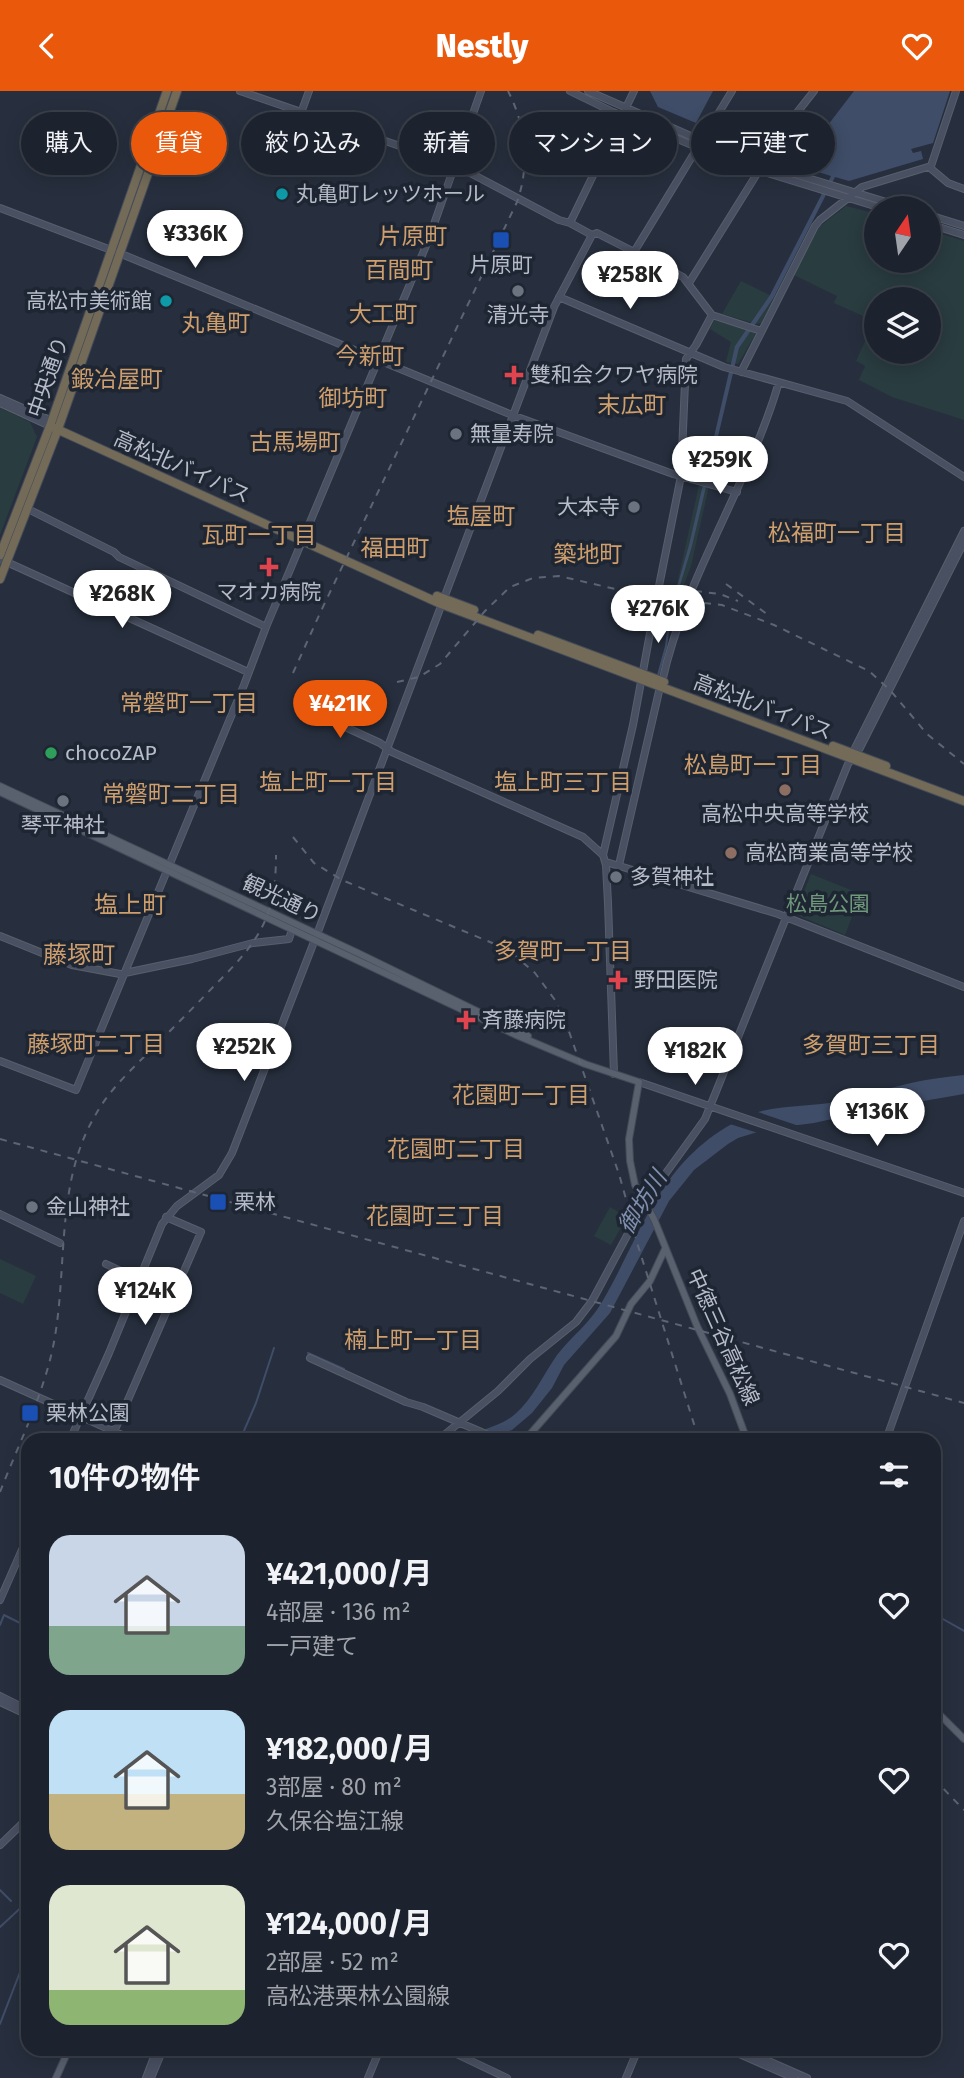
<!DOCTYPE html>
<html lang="ja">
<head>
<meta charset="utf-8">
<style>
	body { margin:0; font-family:"Fira Sans","Noto Sans JP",sans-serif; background:#2a2f3a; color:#f1f3f6; height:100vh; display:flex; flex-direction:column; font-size:26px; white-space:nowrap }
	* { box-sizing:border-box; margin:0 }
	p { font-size:23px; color:#a0a4aa }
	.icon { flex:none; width:38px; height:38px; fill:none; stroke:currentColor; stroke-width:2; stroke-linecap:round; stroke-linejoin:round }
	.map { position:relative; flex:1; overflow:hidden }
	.panel { position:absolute; left:21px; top:1342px; width:920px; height:623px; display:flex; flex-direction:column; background:#1d232e; border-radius:21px; box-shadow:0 4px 18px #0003,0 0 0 2px #3b404a }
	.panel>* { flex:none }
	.hud { position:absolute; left:21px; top:21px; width:922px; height:63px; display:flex; gap:14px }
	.needle { width:46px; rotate:13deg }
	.fabs { position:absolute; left:864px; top:105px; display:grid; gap:14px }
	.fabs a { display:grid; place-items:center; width:77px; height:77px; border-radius:50%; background:#1d232e; box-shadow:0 4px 18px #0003,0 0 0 2px #3b404a; font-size:35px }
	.price { position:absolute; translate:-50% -60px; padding:0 16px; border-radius:24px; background:#fff; color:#222; font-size:23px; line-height:46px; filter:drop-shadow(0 2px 4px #0008) }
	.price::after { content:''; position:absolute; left:50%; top:42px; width:21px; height:16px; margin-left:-10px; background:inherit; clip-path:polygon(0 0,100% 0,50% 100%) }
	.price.selected { background:#ea580c; color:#fff }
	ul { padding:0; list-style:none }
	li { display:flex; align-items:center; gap:21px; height:175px; padding:0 28px }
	li span { display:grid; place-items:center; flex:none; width:196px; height:140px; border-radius:21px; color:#555 }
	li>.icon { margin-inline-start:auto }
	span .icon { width:84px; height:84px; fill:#fffc; stroke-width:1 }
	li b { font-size:30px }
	h2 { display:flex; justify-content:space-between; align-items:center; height:84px; padding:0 28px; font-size:30px }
	.tag { padding:0 24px; border-radius:32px; background:#1d232e; box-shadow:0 4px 18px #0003,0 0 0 2px #3b404a; font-size:24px; line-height:63px }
	.tag.selected { background:#ea580c; color:#fff }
	header { display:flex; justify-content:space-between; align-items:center; height:91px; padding:0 28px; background:#ea580c; color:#fff; font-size:32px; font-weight:800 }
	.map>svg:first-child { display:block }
	.green { fill:#293c40; fill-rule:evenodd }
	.water { fill:#3f4d68 }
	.pier { fill:#272f3e }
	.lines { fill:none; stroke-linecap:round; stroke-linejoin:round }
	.stream { stroke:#3f4d68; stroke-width:2 }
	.secondary-casing { stroke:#585f6c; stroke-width:8 }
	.primary-casing { stroke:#444a57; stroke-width:8 }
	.highway-casing { stroke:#454c59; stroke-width:10 }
	.secondary { stroke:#495061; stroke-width:6 }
	.primary { stroke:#59606e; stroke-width:6 }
	.highway { stroke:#736b58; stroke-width:8 }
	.rail { stroke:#5d6575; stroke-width:2; stroke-dasharray:7 7; stroke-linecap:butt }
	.culture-dot { fill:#0f9aa8; stroke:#1f2633; stroke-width:2.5 }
	.transit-dot { fill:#1a4fb4; stroke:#1f2633; stroke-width:2.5 }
	.worship-dot { fill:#6b7280; stroke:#1f2633; stroke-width:2.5 }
	.health-dot { fill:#e0444e; stroke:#1f2633; stroke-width:2.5 }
	.leisure-dot { fill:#2e9e5b; stroke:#1f2633; stroke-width:2.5 }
	.education-dot { fill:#8d6e63; stroke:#1f2633; stroke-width:2.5 }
	.labels { text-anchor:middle; stroke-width:7; stroke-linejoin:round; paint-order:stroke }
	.poi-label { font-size:21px; fill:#b7bcc9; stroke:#1f2633; text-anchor:start }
	.street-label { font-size:21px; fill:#b7bcc9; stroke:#1f2633 }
	.park-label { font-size:21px; fill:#6f987c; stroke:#1f2633 }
	.neighbourhood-label { font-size:23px; fill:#ce9e6c; stroke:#1f2633 }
	.water-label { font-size:23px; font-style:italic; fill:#8090ae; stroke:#1f2633 }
	.quarter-label { font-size:24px; fill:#ce9e6c; stroke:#1f2633 }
</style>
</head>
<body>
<header><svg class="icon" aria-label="back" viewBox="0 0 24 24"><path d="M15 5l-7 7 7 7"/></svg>Nestly<svg class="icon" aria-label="heart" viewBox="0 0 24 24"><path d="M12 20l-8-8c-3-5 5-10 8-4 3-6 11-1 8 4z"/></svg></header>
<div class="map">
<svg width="964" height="1987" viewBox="0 0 964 1987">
	<rect width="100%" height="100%" fill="#272f3e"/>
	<!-- green -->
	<path class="green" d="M 846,115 L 877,123 L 877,170 L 929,170 L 929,139 L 964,150 L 964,329 L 892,306 L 859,289 L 865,275 L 856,270 L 874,230 L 834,212 L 837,205 L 794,184 L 819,136 ZM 877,208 L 929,208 L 929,261 L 877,261 Z
		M 741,190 L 774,206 L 761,232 L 757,233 L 722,223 Z
		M 714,229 L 754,241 L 755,244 L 738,273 L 726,271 L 731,251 L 710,238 Z
		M 0,317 L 30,331 L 37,346 L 0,444 Z
		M 699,394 L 709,395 L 691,475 L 679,507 L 674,507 Z
		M 811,783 L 861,803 L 845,844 L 797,824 L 796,820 Z
		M 610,1116 L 627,1126 L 611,1154 L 594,1145 Z
		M 0,1168 L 36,1185 L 23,1213 L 0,1202 Z"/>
	<!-- water -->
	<path class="water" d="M 650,0 L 713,0 L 696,32 L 658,16 Z
		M 854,0 L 950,0 L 933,52 L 911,58 L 913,62 L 921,60 L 923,68 L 849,90 L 835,86 L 774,206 L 739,257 L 692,455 L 671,524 L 667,556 L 659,585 L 657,584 L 665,555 L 669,524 L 689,454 L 735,255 L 770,204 L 831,85 L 799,75 L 804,65 L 798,61 L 810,43 L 818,47 Z
		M 964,984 L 964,1003 L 877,1018 L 814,1032 L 767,1038 L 738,1047 L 728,1053 L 694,1079 L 669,1110 L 610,1222 L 564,1274 L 552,1297 L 532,1322 L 512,1339 L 487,1349 L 455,1349 C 473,1340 498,1337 514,1324 C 533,1308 543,1284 557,1264 C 571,1246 590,1232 602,1211 C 645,1137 660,1067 745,1026 C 770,1014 802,1016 829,1012 C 856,1007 884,998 911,992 C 929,988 946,986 964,984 Z"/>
	<!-- pier -->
	<path class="pier" d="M 755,1020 L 799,1035 L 761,1043 L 730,1033 Z"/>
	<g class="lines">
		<!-- stream -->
		<path class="stream" d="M 308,1262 L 344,1278
			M 240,1349 L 256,1312 L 274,1257
			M 934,1523 L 964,1540
			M 0,1534 L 4,1524 L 28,1536
			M 0,1799 L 11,1810
			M 0,1836 L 28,1810
			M 28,1843 L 28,1842
			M 0,1933 L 27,1863 L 25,1844 L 28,1836"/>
		<!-- secondary casing -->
		<g class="secondary-casing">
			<path id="secondary" d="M 240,0 L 455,74 L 559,129 L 570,132 L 592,144 L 597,142 L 683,186 L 712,224 L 761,240
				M 570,0 L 613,21 L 711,62 L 758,79 L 881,117
				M 588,0 L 709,53 L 762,73 L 906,117
				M 293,44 L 309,0
				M 929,76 L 948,92 L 964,98
				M 0,117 L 119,162 L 512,324 L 673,383 L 737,401
				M 929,124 L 964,135
				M 570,132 L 634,0
				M 929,133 L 964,144
				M 634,161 L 732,0
				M 689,192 L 788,33 L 814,0
				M 559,206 L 724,276 L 847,310 L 964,386
				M 741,281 L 815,135 L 820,129 L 862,96 L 931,75 L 956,0
				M 0,307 L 52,330
				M 0,312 L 50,335
				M 28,418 L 114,461 L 119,466 L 266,536
				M 0,468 L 248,581
				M 662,591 C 685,485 749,394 779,291
				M 308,619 L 380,652 L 392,661 L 583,746 L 603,764
				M 852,663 L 964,440
				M 606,771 L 778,823 L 964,896
				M 619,774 L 660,596
				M 0,845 L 72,874 L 120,883 L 192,868 L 253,852 L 289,848 L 292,839
				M 0,970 L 76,999 L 244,594 L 266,536 L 428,150 L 481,0
				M 614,983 L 608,812 L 606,774 L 603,764 L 633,634 L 656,510 L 681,385 L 686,268 L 696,254 L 712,224
				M 639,991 L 964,1102
				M 0,1123 L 60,1152
				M 106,1173 L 174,1205
				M 310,1267 L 406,1311 L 423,1316 L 500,1349
				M 0,1289 L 133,1349
				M 114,1341 L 201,1141 L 166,1126
				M 70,1349 L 109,1262 L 162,1133 L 177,1115 L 219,1084 L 232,1062 L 319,838 L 554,216 L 592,144
				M 438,1349 L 498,1300 L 530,1268 L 576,1231 L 592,1210 L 645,1111 L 705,1028 L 848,673 L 860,657 L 964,451
				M 886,1349 L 964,1130
				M 0,1509 L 28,1445
				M 0,1605 L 28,1619
				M 0,1611 L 28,1624
				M 0,1754 L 28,1727
				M 446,1958 L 507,1987
				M 728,1958 L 794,1987
				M 741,1958 L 807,1987
				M 146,1987 L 157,1958
				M 151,1987 L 163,1958
				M 368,1987 L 380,1958
				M 626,1987 L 638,1958"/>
		</g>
		<!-- primary casing -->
		<g class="primary-casing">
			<path id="primary" d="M 0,695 L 358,862 L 528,945
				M 0,701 L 516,944 L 585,973 L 639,991 L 629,1048 L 630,1070 L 635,1094 L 654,1128 L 697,1235 L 730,1303 L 747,1349
				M 525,1349 L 616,1245 L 631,1213 L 650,1190 L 665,1158
				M 934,1618 L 964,1648
				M 56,1987 L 69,1958"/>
		</g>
		<!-- highway casing -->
		<g class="highway-casing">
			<path id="highway" d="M 50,335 L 441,513 L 964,710
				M 0,464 L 50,335 L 167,0
				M 0,488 L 58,338 L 177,0
				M 437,505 L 474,519
				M 538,544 L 664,591
				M 833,655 L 886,675"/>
		</g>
		<!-- secondary -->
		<use href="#secondary" class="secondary"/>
		<!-- primary -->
		<use href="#primary" class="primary"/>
		<!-- highway -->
		<use href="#highway" class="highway"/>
		<!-- rail -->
		<path class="rail" d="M 726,493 L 771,526
			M 695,500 L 720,503 L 738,510
			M 293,582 L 321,520 L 517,111 C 530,74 526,35 508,0
			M 397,591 L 419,586 L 440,573 L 485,520 L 510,496 L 533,487 L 559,485 L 650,506 L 722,514 L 774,534 L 869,580 L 890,599 L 927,643 L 964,673
			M 293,746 L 314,772 L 342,789 L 497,854 L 512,862 L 535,882 L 555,909 L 566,932 L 619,1083 L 633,1133 L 634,1142 L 699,1349
			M 0,1048 L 964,1312
			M 0,1401 C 19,1352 44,1303 54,1251 C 68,1175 55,1091 96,1023 C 110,998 132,978 152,958 C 173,937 194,916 215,894 C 234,875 253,856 264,832 C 274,810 276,787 276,764
			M 934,1688 L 964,1719"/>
	</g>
	<!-- markers -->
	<g class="culture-dot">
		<circle cx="282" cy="103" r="7"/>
		<circle cx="166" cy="210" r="7"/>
	</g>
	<g class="transit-dot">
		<rect x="492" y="140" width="18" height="18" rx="3.5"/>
		<rect x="209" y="1102" width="18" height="18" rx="3.5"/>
		<rect x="21" y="1313" width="18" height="18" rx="3.5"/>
	</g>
	<g class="worship-dot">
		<circle cx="518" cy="200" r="7"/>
		<circle cx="456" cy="343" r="7"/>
		<circle cx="634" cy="416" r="7"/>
		<circle cx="63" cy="710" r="7"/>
		<circle cx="616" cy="786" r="7"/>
		<circle cx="32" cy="1116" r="7"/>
	</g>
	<g class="health-dot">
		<path d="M510.5 273.5h7v7h7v7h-7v7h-7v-7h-7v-7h7z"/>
		<path d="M265.5 465.5h7v7h7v7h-7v7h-7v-7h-7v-7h7z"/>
		<path d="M614.5 878.5h7v7h7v7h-7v7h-7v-7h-7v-7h7z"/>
		<path d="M462.5 918.5h7v7h7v7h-7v7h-7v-7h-7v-7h7z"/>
	</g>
	<circle class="leisure-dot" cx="51" cy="662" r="7"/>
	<g class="education-dot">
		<circle cx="785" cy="699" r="7"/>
		<circle cx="731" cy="762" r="7"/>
	</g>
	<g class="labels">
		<!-- poi labels -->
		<g class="poi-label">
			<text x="296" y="110">丸亀町レッツホール</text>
			<text x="501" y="181" text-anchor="middle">片原町</text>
			<text x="152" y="217" text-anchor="end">高松市美術館</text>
			<text x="518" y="231" text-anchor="middle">清光寺</text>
			<text x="530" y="291">雙和会クワヤ病院</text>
			<text x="470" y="350">無量寿院</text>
			<text x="620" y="423" text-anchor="end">大本寺</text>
			<text x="269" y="508" text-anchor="middle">マオカ病院</text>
			<text x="65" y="669">chocoZAP</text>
			<text x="785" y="730" text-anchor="middle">高松中央高等学校</text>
			<text x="63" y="741" text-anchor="middle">琴平神社</text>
			<text x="745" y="769">高松商業高等学校</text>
			<text x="630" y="793">多賀神社</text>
			<text x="634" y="896">野田医院</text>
			<text x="482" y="936">斉藤病院</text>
			<text x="234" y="1118">栗林</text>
			<text x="46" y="1123">金山神社</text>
			<text x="46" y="1329">栗林公園</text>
		</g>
		<!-- street labels -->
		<g class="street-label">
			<text transform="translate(48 286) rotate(-71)" y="7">中央通り</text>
			<text transform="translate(182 376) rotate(24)" y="7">高松北バイパス</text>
			<text transform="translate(763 616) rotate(21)" y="7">高松北バイパス</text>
			<text transform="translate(282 808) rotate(25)" y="7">観光通り</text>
			<text transform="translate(723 1246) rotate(66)" y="7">中徳三谷高松線</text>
		</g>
		<!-- park labels -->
		<g class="park-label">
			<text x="828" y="820">松島公園</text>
		</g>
		<!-- neighbourhood labels -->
		<g class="neighbourhood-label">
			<text x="413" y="153">片原町</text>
			<text x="399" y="187">百間町</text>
			<text x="383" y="231">大工町</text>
			<text x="216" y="240">丸亀町</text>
			<text x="370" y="273">今新町</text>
			<text x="117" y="296">鍛冶屋町</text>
			<text x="353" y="315">御坊町</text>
			<text x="632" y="322">末広町</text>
			<text x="295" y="359">古馬場町</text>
			<text x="481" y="433">塩屋町</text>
			<text x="837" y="450">松福町一丁目</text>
			<text x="259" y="452">瓦町一丁目</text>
			<text x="395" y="465">福田町</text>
			<text x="588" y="471">築地町</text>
			<text x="189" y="620">常磐町一丁目</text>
			<text x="753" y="682">松島町一丁目</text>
			<text x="328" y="699">塩上町一丁目</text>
			<text x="563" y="699">塩上町三丁目</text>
			<text x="171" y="711">常磐町二丁目</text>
			<text x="563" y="868">多賀町一丁目</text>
			<text x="96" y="961">藤塚町二丁目</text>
			<text x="871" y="962">多賀町三丁目</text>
			<text x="521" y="1012">花園町一丁目</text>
			<text x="456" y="1066">花園町二丁目</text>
			<text x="435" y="1133">花園町三丁目</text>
			<text x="413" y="1257">楠上町一丁目</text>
		</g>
		<!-- water labels -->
		<g class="water-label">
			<text transform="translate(642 1111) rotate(-58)" y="8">御坊川</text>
		</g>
		<!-- quarter labels -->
		<g class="quarter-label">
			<text x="130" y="822">塩上町</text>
			<text x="79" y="872">藤塚町</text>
		</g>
	</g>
</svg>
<div class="fabs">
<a><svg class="needle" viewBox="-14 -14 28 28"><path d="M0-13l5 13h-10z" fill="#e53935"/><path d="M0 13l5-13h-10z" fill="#a0a4aa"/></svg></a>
<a><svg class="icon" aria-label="layers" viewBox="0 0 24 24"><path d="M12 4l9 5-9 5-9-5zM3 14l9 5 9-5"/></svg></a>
</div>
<b class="price" style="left:195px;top:179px">¥336K</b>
<b class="price" style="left:630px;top:220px">¥258K</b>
<b class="price" style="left:720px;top:405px">¥259K</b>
<b class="price" style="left:122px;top:539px">¥268K</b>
<b class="price" style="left:658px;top:554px">¥276K</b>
<b class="price selected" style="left:340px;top:649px">¥421K</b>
<b class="price" style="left:244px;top:992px">¥252K</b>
<b class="price" style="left:695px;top:996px">¥182K</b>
<b class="price" style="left:877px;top:1057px">¥136K</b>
<b class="price" style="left:145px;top:1236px">¥124K</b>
<div class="hud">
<a class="tag">購入</a>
<a class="tag selected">賃貸</a>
<a class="tag">絞り込み</a>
<a class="tag">新着</a>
<a class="tag">マンション</a>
<a class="tag">一戸建て</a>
</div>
<section class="panel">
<h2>10件の物件<svg class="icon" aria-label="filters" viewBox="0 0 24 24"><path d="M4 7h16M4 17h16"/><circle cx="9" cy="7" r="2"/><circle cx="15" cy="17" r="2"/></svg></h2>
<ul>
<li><span style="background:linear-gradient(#c9d6e8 65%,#7fa58c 0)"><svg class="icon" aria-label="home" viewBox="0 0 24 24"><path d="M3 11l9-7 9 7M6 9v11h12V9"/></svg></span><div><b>¥421,000/月</b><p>4部屋 · 136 m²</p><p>一戸建て</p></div><svg class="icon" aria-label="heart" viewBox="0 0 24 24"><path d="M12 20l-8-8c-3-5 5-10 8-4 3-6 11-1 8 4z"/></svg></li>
<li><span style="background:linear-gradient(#bfe0f5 60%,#c2b280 0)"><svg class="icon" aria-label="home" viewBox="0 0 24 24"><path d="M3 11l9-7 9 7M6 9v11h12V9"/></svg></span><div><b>¥182,000/月</b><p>3部屋 · 80 m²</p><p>久保谷塩江線</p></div><svg class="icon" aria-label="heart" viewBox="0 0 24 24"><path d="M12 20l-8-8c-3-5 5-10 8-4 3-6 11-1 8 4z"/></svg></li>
<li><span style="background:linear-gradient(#dfe7d0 75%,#8fb573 0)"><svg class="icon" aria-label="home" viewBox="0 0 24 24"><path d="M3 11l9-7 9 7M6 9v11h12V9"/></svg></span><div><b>¥124,000/月</b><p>2部屋 · 52 m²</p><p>高松港栗林公園線</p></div><svg class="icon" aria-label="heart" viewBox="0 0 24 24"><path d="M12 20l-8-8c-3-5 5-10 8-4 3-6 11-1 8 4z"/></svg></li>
</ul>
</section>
</div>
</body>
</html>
